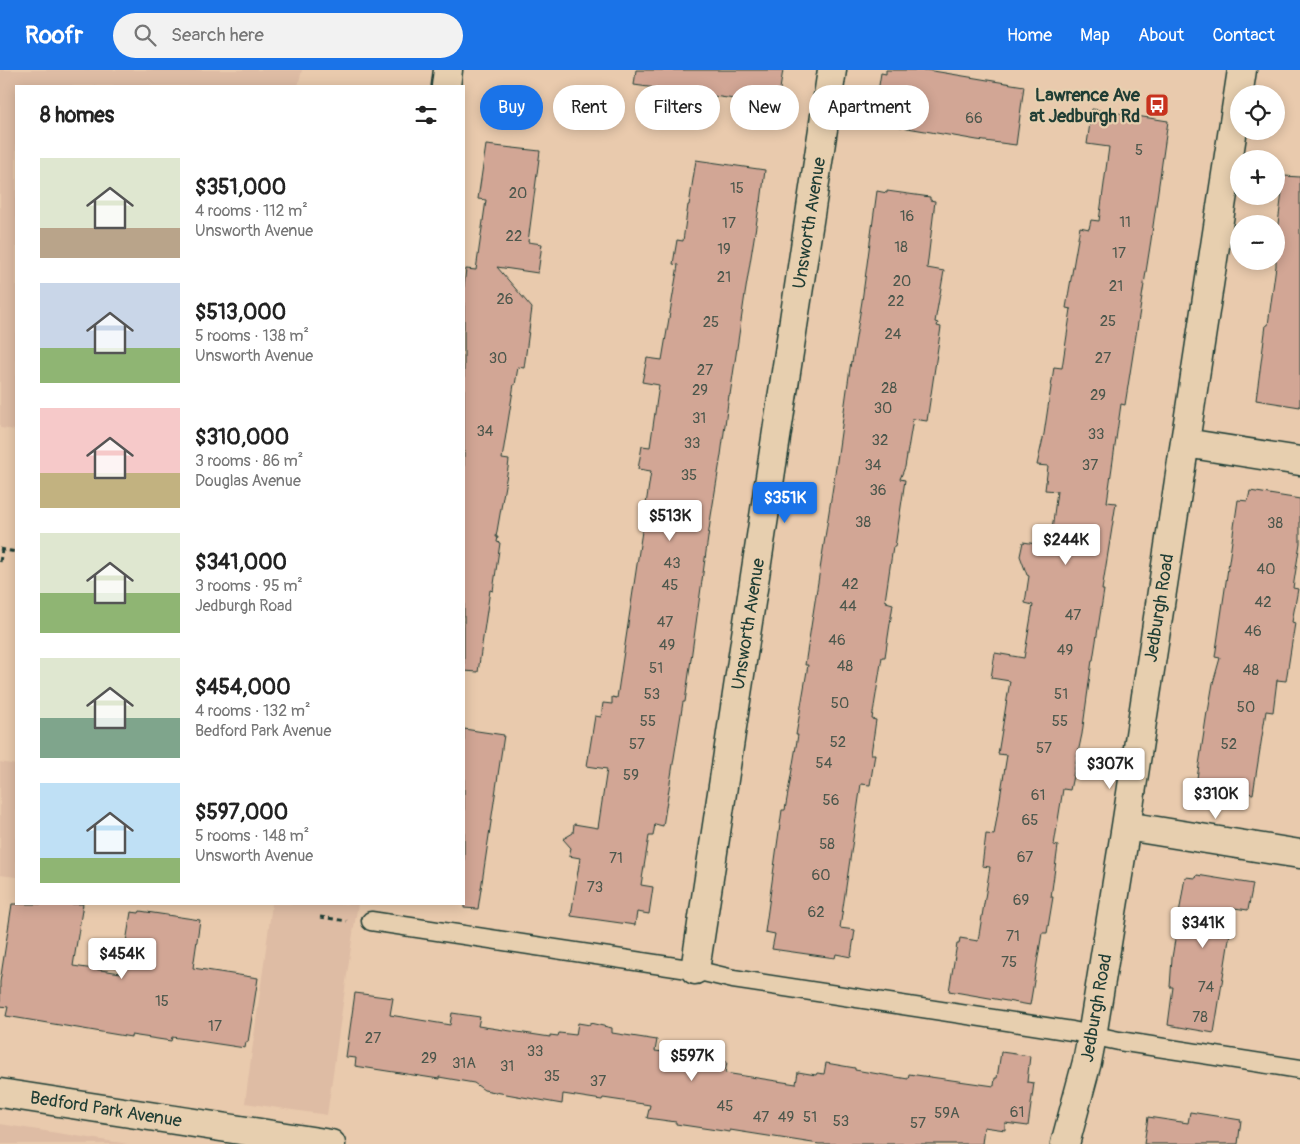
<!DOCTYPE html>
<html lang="en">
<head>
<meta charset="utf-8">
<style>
	body { margin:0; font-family:Pangolin,sans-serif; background:#f2f2f2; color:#222; height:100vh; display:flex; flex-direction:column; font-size:19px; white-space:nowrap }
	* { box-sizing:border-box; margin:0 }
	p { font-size:16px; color:#767676 }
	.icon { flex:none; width:28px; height:28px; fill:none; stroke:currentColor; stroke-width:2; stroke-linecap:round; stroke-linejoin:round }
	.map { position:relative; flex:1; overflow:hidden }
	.panel { position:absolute; left:15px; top:15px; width:450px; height:820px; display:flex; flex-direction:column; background:#fff; border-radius:0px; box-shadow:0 2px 12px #0003 }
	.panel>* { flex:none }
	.banner { position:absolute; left:480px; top:15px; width:475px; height:45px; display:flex; gap:10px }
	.buttons { position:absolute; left:1230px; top:15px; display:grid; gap:10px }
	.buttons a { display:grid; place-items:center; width:55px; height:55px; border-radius:50%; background:#fff; box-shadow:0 2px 12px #0003; font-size:25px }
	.price { position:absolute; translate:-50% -42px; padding:0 11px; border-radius:5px; background:#fff; color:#222; font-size:16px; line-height:32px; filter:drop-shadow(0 1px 2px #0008) }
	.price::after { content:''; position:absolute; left:50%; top:30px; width:15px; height:11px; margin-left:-8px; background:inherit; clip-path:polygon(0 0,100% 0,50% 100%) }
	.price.on { background:#1a73e8; color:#fff }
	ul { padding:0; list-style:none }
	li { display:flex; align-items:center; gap:15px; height:125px; padding:0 25px }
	li span { display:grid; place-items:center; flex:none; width:140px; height:100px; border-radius:0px; color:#555 }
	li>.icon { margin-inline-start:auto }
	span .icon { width:60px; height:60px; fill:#fffc; stroke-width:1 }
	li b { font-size:21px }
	h2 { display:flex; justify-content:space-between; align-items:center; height:60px; padding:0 25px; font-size:21px }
	.pill { padding:0 18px; border-radius:22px; background:#fff; box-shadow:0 2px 12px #0003; font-size:18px; line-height:45px }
	.pill.on { background:#1a73e8; color:#fff }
	header { display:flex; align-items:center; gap:30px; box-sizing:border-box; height:70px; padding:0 25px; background:#1a73e8; color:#fff }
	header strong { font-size:24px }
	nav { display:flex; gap:28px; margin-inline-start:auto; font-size:18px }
	.search { width:350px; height:45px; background:#f2f2f2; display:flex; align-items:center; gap:12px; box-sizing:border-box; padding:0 18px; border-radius:28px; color:#767676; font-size:19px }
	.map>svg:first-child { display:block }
	.built { fill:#debca4 }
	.building { fill:#d2a695; stroke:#1f3d34 }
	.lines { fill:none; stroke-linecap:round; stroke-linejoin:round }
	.lane-casing { stroke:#1f3d34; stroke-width:21 }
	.street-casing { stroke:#1f3d34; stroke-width:31 }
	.path { stroke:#1f3d34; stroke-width:3; stroke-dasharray:5 4; stroke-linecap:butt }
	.lane { stroke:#e7cfaf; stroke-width:18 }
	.street { stroke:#e7cfaf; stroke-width:28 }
	.labels { text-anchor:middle; stroke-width:4.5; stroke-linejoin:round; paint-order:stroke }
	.number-label { font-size:15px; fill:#4c574c }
	.poi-label { font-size:18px; font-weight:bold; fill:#1f3d34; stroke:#e7cfaf; text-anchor:end }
	.street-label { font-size:18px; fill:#1f3d34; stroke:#e7cfaf }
</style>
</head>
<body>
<header>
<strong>Roofr</strong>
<div class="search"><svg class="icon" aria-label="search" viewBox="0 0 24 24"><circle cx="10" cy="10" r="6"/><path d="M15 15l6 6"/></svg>Search here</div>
<nav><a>Home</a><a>Map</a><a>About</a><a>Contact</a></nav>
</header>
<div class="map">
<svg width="1300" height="1074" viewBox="0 0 1300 1074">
	<rect width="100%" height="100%" fill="#e9caad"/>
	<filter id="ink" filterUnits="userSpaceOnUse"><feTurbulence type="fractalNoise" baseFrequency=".02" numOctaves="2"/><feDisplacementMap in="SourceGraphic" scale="10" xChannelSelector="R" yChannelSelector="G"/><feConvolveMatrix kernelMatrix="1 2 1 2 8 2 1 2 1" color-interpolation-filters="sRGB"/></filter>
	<g filter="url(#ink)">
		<!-- built -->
		<path class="built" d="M 0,0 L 302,0 L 298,16 L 16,16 L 16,360 L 0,358 Z
			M 0,692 L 16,695 L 16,807 L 0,805 Z
			M 272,834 L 358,834 L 353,863 L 327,1045 L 245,1033 Z
			M 0,1054 L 128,1074 L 0,1074 Z"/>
		<!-- building -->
		<path class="building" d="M 636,0 L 783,0 L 777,38 L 775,38 L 773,50 L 746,46 L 749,31 L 634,15 Z
			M 886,0 L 927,0 L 1024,16 L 1016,75 L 977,70 L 873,52 L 881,3 L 886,4 Z
			M 1092,39 L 1168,51 L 1151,170 L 1125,335 L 1121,334 L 1107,432 L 1116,433 L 1102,520 L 1104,520 L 1093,590 L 1092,590 L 1082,664 L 1070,720 L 1063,719 L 1054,775 L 1058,776 L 1051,827 L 1053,827 L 1047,863 L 1042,863 L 1030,935 L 949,921 L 957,874 L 959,874 L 960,868 L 978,871 L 990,797 L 982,796 L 986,764 L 994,765 L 1007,685 L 998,684 L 1010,611 L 991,608 L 995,583 L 1024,588 L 1033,535 L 1025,533 L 1029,506 L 1027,505 L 1020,486 L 1023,472 L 1050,476 L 1057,421 L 1045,420 L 1048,396 L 1037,395 L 1044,364 L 1054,297 L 1062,298 L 1071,239 L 1066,238 L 1080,157 L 1089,159 L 1091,150 L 1099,151 L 1109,77 L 1087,74 Z
			M 486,75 L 540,81 L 528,172 L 542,174 L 538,203 L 497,197 L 532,238 L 524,298 L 518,297 L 515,315 L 514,314 L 502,389 L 509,390 L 508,398 L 496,467 L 498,467 L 497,472 L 500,473 L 493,521 L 490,520 L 478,602 L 464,601 L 464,216 L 466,199 L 476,200 L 486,130 L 478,129 Z
			M 696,90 L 765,100 L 761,132 L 760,131 L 745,224 L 730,325 L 729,325 L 721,385 L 711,446 L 685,632 L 683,632 L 663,756 L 655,754 L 653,766 L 649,766 L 641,815 L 653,817 L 649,844 L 637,842 L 635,855 L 571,846 L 580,788 L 569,786 L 571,778 L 563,769 L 573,763 L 574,754 L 598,758 L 607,699 L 587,696 L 595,646 L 601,647 L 603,633 L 612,634 L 612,627 L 617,628 L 651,401 L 638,399 L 642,376 L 650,377 L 659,315 L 642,312 L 647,288 L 662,290 L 678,195 L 673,194 L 677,170 L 683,171 L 688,135 L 689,135 Z
			M 1284,106 L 1300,107 L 1300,337 L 1256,330 L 1266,255 L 1268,255 L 1276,196 L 1276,170 Z
			M 877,121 L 887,123 L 887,121 L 930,127 L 930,130 L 935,131 L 927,198 L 944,201 L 935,252 L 938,253 L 937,256 L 941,257 L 927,351 L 913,349 L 905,397 L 900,409 L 905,410 L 895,477 L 893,477 L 885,531 L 886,531 L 886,532 L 893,534 L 885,587 L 882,587 L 872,649 L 876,650 L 871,684 L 875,684 L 870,715 L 861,714 L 840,858 L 855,860 L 851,887 L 836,884 L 835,888 L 772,879 L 775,864 L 765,862 L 782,740 L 785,740 L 798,665 L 796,665 L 808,595 L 805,595 L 837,391 L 851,291 L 852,292 L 862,231 Z
			M 1250,421 L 1300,429 L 1300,473 L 1293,518 L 1298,519 L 1292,552 L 1295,553 L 1286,611 L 1277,610 L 1273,642 L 1266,641 L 1253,724 L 1196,715 L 1207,642 L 1208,642 L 1213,613 L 1220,588 L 1215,587 L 1238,430 L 1248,431 Z
			M 464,659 L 504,665 L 478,839 L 464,838 Z
			M 1197,805 L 1253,814 L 1248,840 L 1234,838 L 1214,963 L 1168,955 L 1173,917 L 1170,917 L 1172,888 L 1185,807 L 1196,808 Z
			M 12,834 L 83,834 L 73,896 L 121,903 L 131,842 L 139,843 L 140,841 L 200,850 L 193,898 L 258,908 L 248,972 L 246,972 L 245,978 L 172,967 L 171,971 L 131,965 L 131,967 L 6,946 L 8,937 L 0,936 L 0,912 Z
			M 355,923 L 393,928 L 390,945 L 450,955 L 452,943 L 480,947 L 478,956 L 550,967 L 550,965 L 558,966 L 559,963 L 576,965 L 578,953 L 590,955 L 590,953 L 612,958 L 612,963 L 657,970 L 655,981 L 714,988 L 713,990 L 727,992 L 725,1003 L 796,1014 L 798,1002 L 816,1005 L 817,1003 L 824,1004 L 826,993 L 855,998 L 855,1000 L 908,1009 L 909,1004 L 994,1016 L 995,1008 L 997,1008 L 1001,982 L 1030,986 L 1027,1012 L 1034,1013 L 1028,1056 L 1005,1053 L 1005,1060 L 984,1057 L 982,1074 L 819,1074 L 730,1060 L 730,1062 L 676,1054 L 676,1052 L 647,1048 L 650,1035 L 603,1028 L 602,1030 L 563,1024 L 562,1034 L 484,1020 L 474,1013 L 439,1007 L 439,1009 L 355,996 L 356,988 L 346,987 Z
			M 1190,1042 L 1241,1050 L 1238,1074 L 1144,1074 L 1148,1047 L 1188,1053 Z"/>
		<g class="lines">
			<!-- lane casing -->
			<g class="lane-casing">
				<path id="lane" d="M 371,851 L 695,900 L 733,909 L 1072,961 L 1119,971 L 1300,999"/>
			</g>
			<!-- street casing -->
			<g class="street-casing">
				<path id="street" d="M 446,16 L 448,0
					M 1185,373 L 1300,391
					M 1126,756 L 1300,784
					M 695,900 L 832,0
					M 0,1023 L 331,1074
					M 1065,1074 L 1087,992 L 1092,966 L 1126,756 L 1242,0"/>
			</g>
			<!-- path -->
			<path class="path" d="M 0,479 L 16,482
				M 0,492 L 2,480
				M 320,847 L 347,851"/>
			<!-- lane -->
			<use href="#lane" class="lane"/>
			<!-- street -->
			<use href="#street" class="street"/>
		</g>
	</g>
	<!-- icons -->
	<defs>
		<g id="bus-square" transform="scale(1.25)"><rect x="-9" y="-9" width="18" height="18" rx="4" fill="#c8321e" stroke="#e7cfaf"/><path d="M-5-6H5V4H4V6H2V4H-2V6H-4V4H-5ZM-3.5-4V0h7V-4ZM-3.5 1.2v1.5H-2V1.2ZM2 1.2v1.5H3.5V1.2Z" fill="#fff"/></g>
	</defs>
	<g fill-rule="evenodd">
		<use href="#bus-square" x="1157" y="35"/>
	</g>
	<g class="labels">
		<!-- number labels -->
		<g class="number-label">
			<text x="974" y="53">66</text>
			<text x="1139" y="85">5</text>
			<text x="737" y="123">15</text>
			<text x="518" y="128">20</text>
			<text x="907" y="151">16</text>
			<text x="1125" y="157">11</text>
			<text x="729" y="158">17</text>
			<text x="514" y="171">22</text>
			<text x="901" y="182">18</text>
			<text x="724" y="184">19</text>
			<text x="1119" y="188">17</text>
			<text x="724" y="212">21</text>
			<text x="902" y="216">20</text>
			<text x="1116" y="221">21</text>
			<text x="505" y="234">26</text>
			<text x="896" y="236">22</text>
			<text x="1108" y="256">25</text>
			<text x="711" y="257">25</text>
			<text x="893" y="269">24</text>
			<text x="498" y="293">30</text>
			<text x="1103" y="293">27</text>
			<text x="705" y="305">27</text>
			<text x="889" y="323">28</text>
			<text x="700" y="325">29</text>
			<text x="1098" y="330">29</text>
			<text x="883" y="343">30</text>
			<text x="699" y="353">31</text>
			<text x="485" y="366">34</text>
			<text x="1096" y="369">33</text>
			<text x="880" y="375">32</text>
			<text x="692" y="378">33</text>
			<text x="873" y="400">34</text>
			<text x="1090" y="400">37</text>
			<text x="689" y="410">35</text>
			<text x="878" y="425">36</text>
			<text x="863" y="457">38</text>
			<text x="1275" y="458">38</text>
			<text x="672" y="498">43</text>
			<text x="1266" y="504">40</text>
			<text x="850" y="519">42</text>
			<text x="670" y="520">45</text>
			<text x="1263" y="537">42</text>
			<text x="848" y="541">44</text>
			<text x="1073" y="550">47</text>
			<text x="665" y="557">47</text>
			<text x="1253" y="566">46</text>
			<text x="837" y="575">46</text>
			<text x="667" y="580">49</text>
			<text x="1065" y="585">49</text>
			<text x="845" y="601">48</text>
			<text x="656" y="603">51</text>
			<text x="1251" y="605">48</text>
			<text x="652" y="629">53</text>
			<text x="1061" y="629">51</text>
			<text x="840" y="638">50</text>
			<text x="1246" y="642">50</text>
			<text x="648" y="656">55</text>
			<text x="1060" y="656">55</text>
			<text x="838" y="677">52</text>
			<text x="637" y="679">57</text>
			<text x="1229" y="679">52</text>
			<text x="1044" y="683">57</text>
			<text x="824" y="698">54</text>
			<text x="631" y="710">59</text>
			<text x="1038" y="730">61</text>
			<text x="831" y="735">56</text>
			<text x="1030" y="755">65</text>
			<text x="827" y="779">58</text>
			<text x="1025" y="792">67</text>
			<text x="616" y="793">71</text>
			<text x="821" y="810">60</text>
			<text x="595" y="822">73</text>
			<text x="1021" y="835">69</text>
			<text x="816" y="847">62</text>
			<text x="1013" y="871">71</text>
			<text x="1009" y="897">75</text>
			<text x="1206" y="922">74</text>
			<text x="162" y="936">15</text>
			<text x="1200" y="952">78</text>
			<text x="215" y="961">17</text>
			<text x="373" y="973">27</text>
			<text x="535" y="986">33</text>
			<text x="429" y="993">29</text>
			<text x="464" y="998">31A</text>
			<text x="507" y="1001">31</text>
			<text x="552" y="1011">35</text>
			<text x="598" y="1016">37</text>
			<text x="725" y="1041">45</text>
			<text x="1017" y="1047">61</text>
			<text x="947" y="1048">59A</text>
			<text x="761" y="1052">47</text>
			<text x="786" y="1052">49</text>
			<text x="810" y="1052">51</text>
			<text x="841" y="1056">53</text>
			<text x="918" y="1058">57</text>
		</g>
		<!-- poi labels -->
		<g class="poi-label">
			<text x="1140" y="31">Lawrence Ave<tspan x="1140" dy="21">at Jedburgh Rd</tspan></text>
		</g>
		<!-- street labels -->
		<g class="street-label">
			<text transform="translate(809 153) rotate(-81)" y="6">Unsworth Avenue</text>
			<text transform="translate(1159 538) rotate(-81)" y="6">Jedburgh Road</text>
			<text transform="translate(748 554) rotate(-81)" y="6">Unsworth Avenue</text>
			<text transform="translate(1096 938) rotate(-80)" y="6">Jedburgh Road</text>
			<text transform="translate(106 1039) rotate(9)" y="6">Bedford Park Avenue</text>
		</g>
	</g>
</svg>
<div class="buttons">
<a><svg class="icon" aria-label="locate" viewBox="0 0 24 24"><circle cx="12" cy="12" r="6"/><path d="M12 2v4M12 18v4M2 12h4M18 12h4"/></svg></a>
<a>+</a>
<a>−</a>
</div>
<b class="price on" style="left:785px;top:454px">$351K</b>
<b class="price" style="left:670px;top:472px">$513K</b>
<b class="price" style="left:1066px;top:496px">$244K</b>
<b class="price" style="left:1110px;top:720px">$307K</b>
<b class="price" style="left:1216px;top:750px">$310K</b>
<b class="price" style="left:1203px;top:879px">$341K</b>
<b class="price" style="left:122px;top:910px">$454K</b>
<b class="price" style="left:692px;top:1012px">$597K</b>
<div class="banner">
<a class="pill on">Buy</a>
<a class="pill">Rent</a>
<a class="pill">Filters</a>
<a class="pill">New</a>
<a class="pill">Apartment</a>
</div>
<section class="panel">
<h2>8 homes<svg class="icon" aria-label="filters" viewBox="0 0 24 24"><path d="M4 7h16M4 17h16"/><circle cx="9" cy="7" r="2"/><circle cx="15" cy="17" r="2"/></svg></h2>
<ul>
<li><span style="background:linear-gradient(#dfe7d0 70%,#b9a48a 0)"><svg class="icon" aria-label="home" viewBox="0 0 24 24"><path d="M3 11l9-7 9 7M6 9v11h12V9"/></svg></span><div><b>$351,000</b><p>4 rooms · 112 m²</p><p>Unsworth Avenue</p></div></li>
<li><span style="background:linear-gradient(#c9d6e8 65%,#8fb573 0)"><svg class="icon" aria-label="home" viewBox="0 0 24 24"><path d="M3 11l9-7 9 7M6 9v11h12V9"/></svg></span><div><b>$513,000</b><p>5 rooms · 138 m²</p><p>Unsworth Avenue</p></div></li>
<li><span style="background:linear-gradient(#f6c9c9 65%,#c2b280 0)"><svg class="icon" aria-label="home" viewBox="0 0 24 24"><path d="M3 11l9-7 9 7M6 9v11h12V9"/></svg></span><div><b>$310,000</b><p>3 rooms · 86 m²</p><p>Douglas Avenue</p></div></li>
<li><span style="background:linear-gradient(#dfe7d0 60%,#8fb573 0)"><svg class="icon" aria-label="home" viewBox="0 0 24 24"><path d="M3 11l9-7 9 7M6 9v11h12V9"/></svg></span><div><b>$341,000</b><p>3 rooms · 95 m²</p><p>Jedburgh Road</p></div></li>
<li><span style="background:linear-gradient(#dfe7d0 60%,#7fa58c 0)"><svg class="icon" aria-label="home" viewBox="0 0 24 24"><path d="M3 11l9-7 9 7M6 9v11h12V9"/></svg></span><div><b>$454,000</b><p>4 rooms · 132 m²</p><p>Bedford Park Avenue</p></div></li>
<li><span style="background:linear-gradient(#bfe0f5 75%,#8fb573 0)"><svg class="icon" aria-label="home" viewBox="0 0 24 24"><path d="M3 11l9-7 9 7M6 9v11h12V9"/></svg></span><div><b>$597,000</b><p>5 rooms · 148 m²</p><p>Unsworth Avenue</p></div></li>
</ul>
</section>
</div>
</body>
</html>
